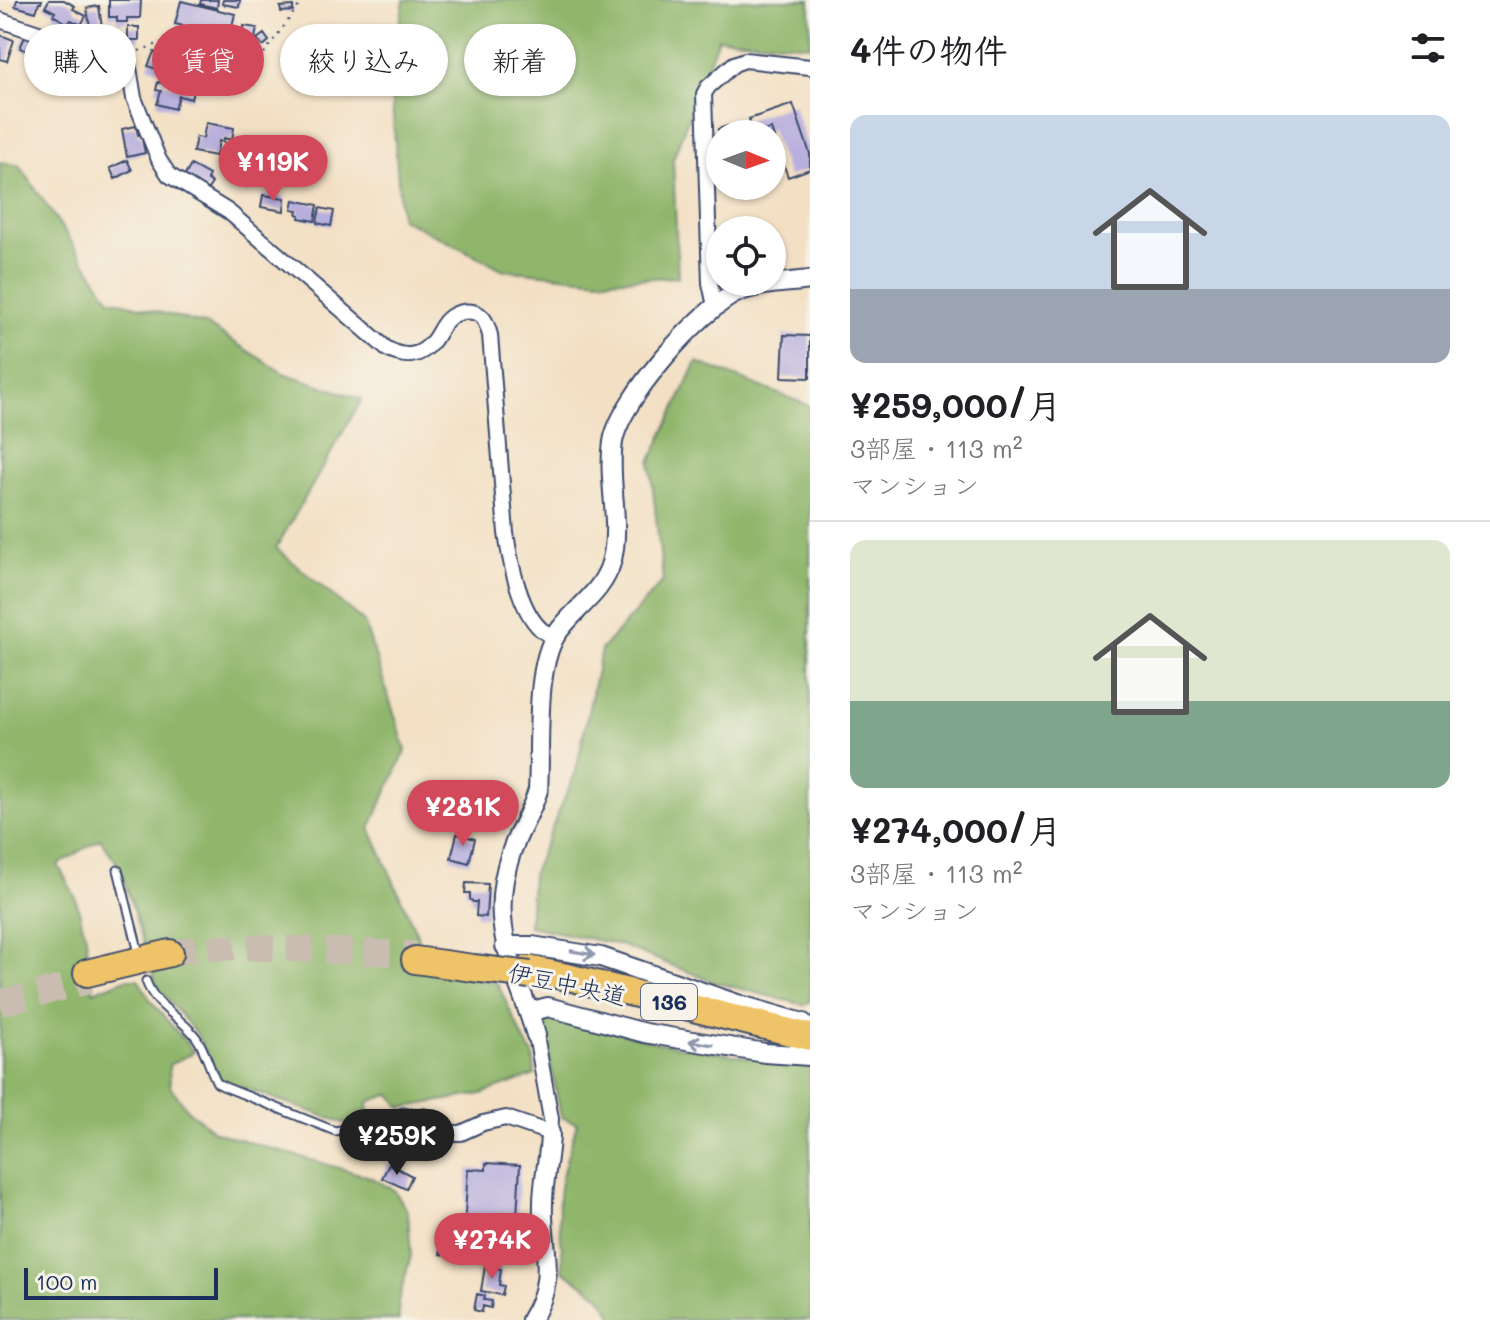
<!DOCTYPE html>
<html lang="ja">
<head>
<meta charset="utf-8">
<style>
	body { margin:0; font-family:Mali,"Klee One",sans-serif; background:#f2f2f2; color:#202124; height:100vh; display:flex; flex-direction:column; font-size:30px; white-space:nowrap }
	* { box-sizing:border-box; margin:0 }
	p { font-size:26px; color:#757577 }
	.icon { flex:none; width:44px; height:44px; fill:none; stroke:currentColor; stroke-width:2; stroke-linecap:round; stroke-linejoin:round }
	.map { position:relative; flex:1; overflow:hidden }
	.side { display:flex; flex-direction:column; background:#fff; width:680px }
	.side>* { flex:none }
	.top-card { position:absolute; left:24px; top:24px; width:666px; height:72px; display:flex; gap:16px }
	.needle { width:52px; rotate:91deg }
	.buttons { position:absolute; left:706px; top:120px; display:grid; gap:16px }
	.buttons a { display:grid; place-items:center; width:80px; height:80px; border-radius:50%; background:#fff; box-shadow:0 2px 6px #0004; font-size:40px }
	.scale { position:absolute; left:24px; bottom:20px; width:194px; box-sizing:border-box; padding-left:8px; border:4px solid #1b2f5e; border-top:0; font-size:22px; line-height:28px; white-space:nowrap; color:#1b2f5e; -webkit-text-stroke:6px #f7f3e8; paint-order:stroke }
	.price { position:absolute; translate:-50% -68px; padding:0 18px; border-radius:28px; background:#d1495b; color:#fff; font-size:26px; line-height:52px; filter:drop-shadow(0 2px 4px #0008) }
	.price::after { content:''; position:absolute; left:50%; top:48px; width:24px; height:18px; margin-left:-12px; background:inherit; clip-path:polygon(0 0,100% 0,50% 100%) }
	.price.selected { background:#222; color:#fff }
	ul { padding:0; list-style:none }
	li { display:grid; align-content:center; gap:16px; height:424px; padding:0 40px }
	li+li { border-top:2px solid #e0e0e0 }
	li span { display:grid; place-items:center; height:248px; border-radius:16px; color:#555 }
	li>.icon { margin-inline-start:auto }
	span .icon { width:144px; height:144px; fill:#fffc; stroke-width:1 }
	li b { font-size:34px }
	h2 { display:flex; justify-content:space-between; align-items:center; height:96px; padding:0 40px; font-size:34px }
	.chip { padding:0 28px; border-radius:36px; background:#fff; box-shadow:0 2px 6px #0004; font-size:28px; line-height:72px }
	.chip.selected { background:#d1495b; color:#fff }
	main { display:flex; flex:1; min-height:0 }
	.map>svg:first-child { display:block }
	.forest { fill:#90b66c; stroke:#567265; stroke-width:2 }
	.building { fill:#b7aedd }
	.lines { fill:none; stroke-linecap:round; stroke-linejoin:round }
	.motorway-tunnel { stroke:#c8bdb0; stroke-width:26; stroke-dasharray:26 13; stroke-linecap:butt }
	.service-casing { stroke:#3b4a6d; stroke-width:11 }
	.minor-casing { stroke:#3b4a6d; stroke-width:18 }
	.tertiary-casing { stroke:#3b4a6d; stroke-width:22 }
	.motorway-casing { stroke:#3b4a6d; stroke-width:30 }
	.path { stroke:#3b4a6d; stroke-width:2; stroke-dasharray:2 6; stroke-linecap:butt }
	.service { stroke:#fff; stroke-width:7 }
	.minor { stroke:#fff; stroke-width:14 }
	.tertiary { stroke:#fff; stroke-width:18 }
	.motorway { stroke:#efc469; stroke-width:26 }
	.motorway-bridge-casing { stroke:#3b4a6d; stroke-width:30; stroke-linecap:butt }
	.motorway-bridge { stroke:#efc469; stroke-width:26 }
	.oneway { stroke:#8d97ae }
	.labels { text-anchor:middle; stroke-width:6; stroke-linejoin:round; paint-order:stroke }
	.shield { fill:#f7f3e8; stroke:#5d6a87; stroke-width:2 }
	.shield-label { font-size:22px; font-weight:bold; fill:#1b2f5e }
	.street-label { font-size:24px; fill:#1b2f5e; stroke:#f7f3e8 }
</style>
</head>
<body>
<main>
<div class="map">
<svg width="810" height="1320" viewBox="0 0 810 1320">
	<rect width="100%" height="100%" fill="#f7f3e8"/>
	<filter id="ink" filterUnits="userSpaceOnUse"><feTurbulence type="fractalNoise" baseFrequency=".0125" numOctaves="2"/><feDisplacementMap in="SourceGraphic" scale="16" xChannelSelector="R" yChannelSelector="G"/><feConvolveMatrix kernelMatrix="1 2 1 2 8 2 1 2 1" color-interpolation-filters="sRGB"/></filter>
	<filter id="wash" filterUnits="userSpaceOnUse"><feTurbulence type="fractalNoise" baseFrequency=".006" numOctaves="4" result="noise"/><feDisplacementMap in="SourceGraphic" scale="32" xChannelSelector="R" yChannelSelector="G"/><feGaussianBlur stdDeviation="1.8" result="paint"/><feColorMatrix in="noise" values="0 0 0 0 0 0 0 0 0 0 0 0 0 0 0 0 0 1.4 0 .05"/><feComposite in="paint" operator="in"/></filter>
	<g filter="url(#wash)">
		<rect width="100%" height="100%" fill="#f3e0c4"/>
		<!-- forest -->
		<path class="forest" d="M 404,0 L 810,0 L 810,45 L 718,38 L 673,159 L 678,277 L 600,280 L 504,270 L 401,218 L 390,78 Z
			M 0,162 L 20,166 L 110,299 L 207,325 L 283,373 L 362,399 L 276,548 L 364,622 L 406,750 L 370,828 L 419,939 L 419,969 L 497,983 L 525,1042 L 533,1054 L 535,1075 L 481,1094 L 401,1108 L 391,1094 L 368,1102 L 369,1115 L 357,1123 L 347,1124 L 218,1079 L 197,1034 L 157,987 L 120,867 L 100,839 L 58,865 L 75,896 L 86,938 L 93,992 L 126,979 L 138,979 L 151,1001 L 194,1052 L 169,1065 L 170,1086 L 188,1110 L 215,1132 L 370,1177 L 394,1190 L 408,1212 L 411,1256 L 398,1302 L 399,1320 L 0,1320 Z
			M 697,362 L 810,406 L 810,1002 L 804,1005 L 714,982 L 620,945 L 529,926 L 532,875 L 576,771 L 601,650 L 663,581 L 650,462 Z
			M 547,1017 L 562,1018 L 664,1044 L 810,1067 L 810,1320 L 616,1320 L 599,1295 L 562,1270 C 564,1246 557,1222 559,1199 C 560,1173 571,1147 577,1123 L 561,1117 L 543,1025 Z"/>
		<g id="blocks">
			<!-- building -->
			<path class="building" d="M 17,0 L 42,0 L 41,3 L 39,3 L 36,12 L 15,6 Z
				M 49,0 L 64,0 L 75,6 L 73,9 L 86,16 L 81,25 L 71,20 L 68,24 L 53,15 L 55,12 L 45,7 Z
				M 109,0 L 141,0 L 140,18 L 127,18 L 127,22 L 117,22 L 117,17 L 109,17 Z
				M 201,0 L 218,0 L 217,8 L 200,4 Z
				M 223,0 L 240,0 L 239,7 L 222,4 Z
				M 181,1 L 235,14 L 229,39 L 214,35 L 213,38 L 200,35 L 201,30 L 175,24 Z
				M 99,6 L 103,35 L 108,34 L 109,44 L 93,47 L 87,8 Z
				M 293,6 L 293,11 L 281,12 L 280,7 Z
				M 244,26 L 257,28 L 253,49 L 241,47 Z
				M 128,27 L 139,27 L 139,40 L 128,40 Z
				M 86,30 L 89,48 L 70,50 L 69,41 L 76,40 L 75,31 Z
				M 26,34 L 38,39 L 36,45 L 39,46 L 36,53 L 32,51 L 31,53 L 20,48 Z
				M 264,34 L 269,41 L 263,46 L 257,39 Z
				M 0,35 L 14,40 L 7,61 L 0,59 Z
				M 154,52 L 176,60 L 168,82 L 161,80 L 164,72 L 148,66 Z
				M 177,60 L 198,70 L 194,80 L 185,76 L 182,85 L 170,80 Z
				M 158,82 L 193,92 L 191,99 L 179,96 L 175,109 L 157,104 L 161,91 L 156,90 Z
				M 793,104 L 810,154 L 810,169 L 788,177 L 771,129 L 754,134 L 749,119 Z
				M 206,123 L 234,128 L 232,140 L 224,138 L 224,142 L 219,141 L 216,156 L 193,152 L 196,137 L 203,138 Z
				M 136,126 L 138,135 L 141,134 L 145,153 L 127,157 L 122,129 Z
				M 728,126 L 730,134 L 719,134 L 718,129 Z
				M 127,160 L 132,170 L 115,179 L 110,168 Z
				M 191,165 L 209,175 L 207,179 L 212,183 L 207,191 L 184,177 Z
				M 729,186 L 744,186 L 746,194 L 733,198 Z
				M 263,195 L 285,198 L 284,211 L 261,207 Z
				M 294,200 L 318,205 L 315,221 L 299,218 L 300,215 L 297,214 L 298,210 L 292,209 Z
				M 320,208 L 334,211 L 331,226 L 317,223 Z
				M 784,335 L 810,336 L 810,378 L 782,377 Z
				M 457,834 L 475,839 L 469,863 L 451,858 Z
				M 466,883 L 488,884 L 486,917 L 476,916 L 477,902 L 473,902 L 470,899 L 470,893 L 465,893 Z
				M 486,1163 L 520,1165 L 516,1233 L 464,1230 L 468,1169 L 486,1170 Z
				M 389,1164 L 412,1176 L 406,1189 L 382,1178 Z
				M 442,1244 L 470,1250 L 469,1255 L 464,1254 L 463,1259 L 440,1254 Z
				M 485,1266 L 501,1269 L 499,1285 L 504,1286 L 502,1295 L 481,1291 Z
				M 477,1294 L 485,1296 L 484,1300 L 492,1301 L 491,1308 L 483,1306 L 482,1312 L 474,1310 Z"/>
		</g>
	</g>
	<g filter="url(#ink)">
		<use href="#blocks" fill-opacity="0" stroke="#3b4a6d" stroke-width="2"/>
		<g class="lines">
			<!-- motorway-tunnel -->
			<path class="motorway-tunnel" d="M 170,953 L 195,949 L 241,947 L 416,954
				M 0,1003 L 89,981"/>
			<!-- service casing -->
			<g class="service-casing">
				<path id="service" d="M 118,870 L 139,953
					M 146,981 C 155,1007 180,1016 196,1037 C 206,1051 209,1068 217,1083 L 225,1087 L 335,1131 L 359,1127 L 403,1112 L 425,1113 L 455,1133"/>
			</g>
			<!-- minor casing -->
			<g class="minor-casing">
				<path id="minor" d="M 0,20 L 53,38 L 58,51 L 70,63 L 103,50 L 128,62 L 134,98 L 159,160 L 169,175 L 229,212 L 387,349 C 404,358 420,358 433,341 C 438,335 441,326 447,320 C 456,311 473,308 482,317 C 487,322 488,329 490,335 L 506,533 C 510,561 520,613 543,631 C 547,633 551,635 555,637
					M 715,306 L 710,283 L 704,94 L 708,87 L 734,64 L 745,60 L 810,67
					M 455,1133 L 461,1133 L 483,1123 L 506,1118 L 550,1133 L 551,1119 L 536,1035"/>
			</g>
			<!-- tertiary casing -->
			<g class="tertiary-casing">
				<path id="tertiary" d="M 505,946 L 532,946 L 601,957 L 737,1004 L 803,1023
					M 529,1012 L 548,1007 L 645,1033 L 765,1053 L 810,1056
					M 536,1035 C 516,968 486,926 511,853 C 518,831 532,812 538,790 C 541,747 534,670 556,635 C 573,609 602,594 611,563 C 622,524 607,482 613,442 C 619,401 700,309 738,292 C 760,283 787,283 810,280
					M 531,1320 C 559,1276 541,1249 543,1203 C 543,1179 550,1156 550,1133"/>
			</g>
			<!-- motorway casing -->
			<g class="motorway-casing">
				<path id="motorway" d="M 415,960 L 473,968
					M 528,969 L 572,978 L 810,1037
					M 87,973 L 170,953"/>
			</g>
			<!-- path -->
			<path class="path" d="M 139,51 L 158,44 L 220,61 L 254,67 L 303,0"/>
			<!-- service -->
			<use href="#service" class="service"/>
			<!-- minor -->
			<use href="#minor" class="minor"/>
			<!-- tertiary -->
			<use href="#tertiary" class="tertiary"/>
			<!-- motorway -->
			<use href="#motorway" class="motorway"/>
			<!-- motorway-bridge casing -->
			<g class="motorway-bridge-casing">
				<path id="motorway-bridge" d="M 473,968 L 530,975"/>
			</g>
			<!-- motorway-bridge -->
			<use href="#motorway-bridge" class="motorway-bridge"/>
		</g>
		<!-- one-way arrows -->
		<defs><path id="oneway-shaft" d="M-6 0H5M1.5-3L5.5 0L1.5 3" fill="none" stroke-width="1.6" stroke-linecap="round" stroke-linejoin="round" transform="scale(2)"/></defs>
		<g class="oneway">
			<use href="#oneway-shaft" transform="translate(583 953) rotate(10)"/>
			<use href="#oneway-shaft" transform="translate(701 1043) rotate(-171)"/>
		</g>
	</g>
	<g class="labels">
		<!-- shield labels -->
		<rect class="shield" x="641" y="984" width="56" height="36" rx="6"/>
		<g class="shield-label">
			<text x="669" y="1010">136</text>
		</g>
		<!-- street labels -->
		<g class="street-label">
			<text transform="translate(567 985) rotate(12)" y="8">伊豆中央道</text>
		</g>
	</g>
</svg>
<div class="buttons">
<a><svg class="needle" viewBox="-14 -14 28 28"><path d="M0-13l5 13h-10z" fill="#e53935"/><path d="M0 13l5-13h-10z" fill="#757577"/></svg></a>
<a><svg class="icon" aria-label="locate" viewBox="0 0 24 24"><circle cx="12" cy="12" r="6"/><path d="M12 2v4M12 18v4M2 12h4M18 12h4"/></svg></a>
</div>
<div class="scale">100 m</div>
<b class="price" style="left:273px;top:203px">¥119K</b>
<b class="price" style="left:463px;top:848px">¥281K</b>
<b class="price selected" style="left:397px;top:1177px">¥259K</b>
<b class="price" style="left:492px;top:1281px">¥274K</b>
<div class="top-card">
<a class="chip">購入</a>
<a class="chip selected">賃貸</a>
<a class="chip">絞り込み</a>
<a class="chip">新着</a>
</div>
</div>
<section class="side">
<h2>4件の物件<svg class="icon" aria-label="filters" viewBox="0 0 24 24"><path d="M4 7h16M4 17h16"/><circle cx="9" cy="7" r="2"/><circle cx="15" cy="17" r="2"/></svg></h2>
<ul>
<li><span style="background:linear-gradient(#c9d6e8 70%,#9aa5b1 0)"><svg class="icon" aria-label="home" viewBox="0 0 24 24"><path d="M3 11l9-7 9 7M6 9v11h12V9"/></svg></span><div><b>¥259,000/月</b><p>3部屋 · 113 m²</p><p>マンション</p></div></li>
<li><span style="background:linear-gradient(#dfe7d0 65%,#7fa58c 0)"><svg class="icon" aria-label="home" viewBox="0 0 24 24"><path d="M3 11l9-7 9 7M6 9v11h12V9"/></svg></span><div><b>¥274,000/月</b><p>3部屋 · 113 m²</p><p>マンション</p></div></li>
</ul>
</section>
</main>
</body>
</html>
